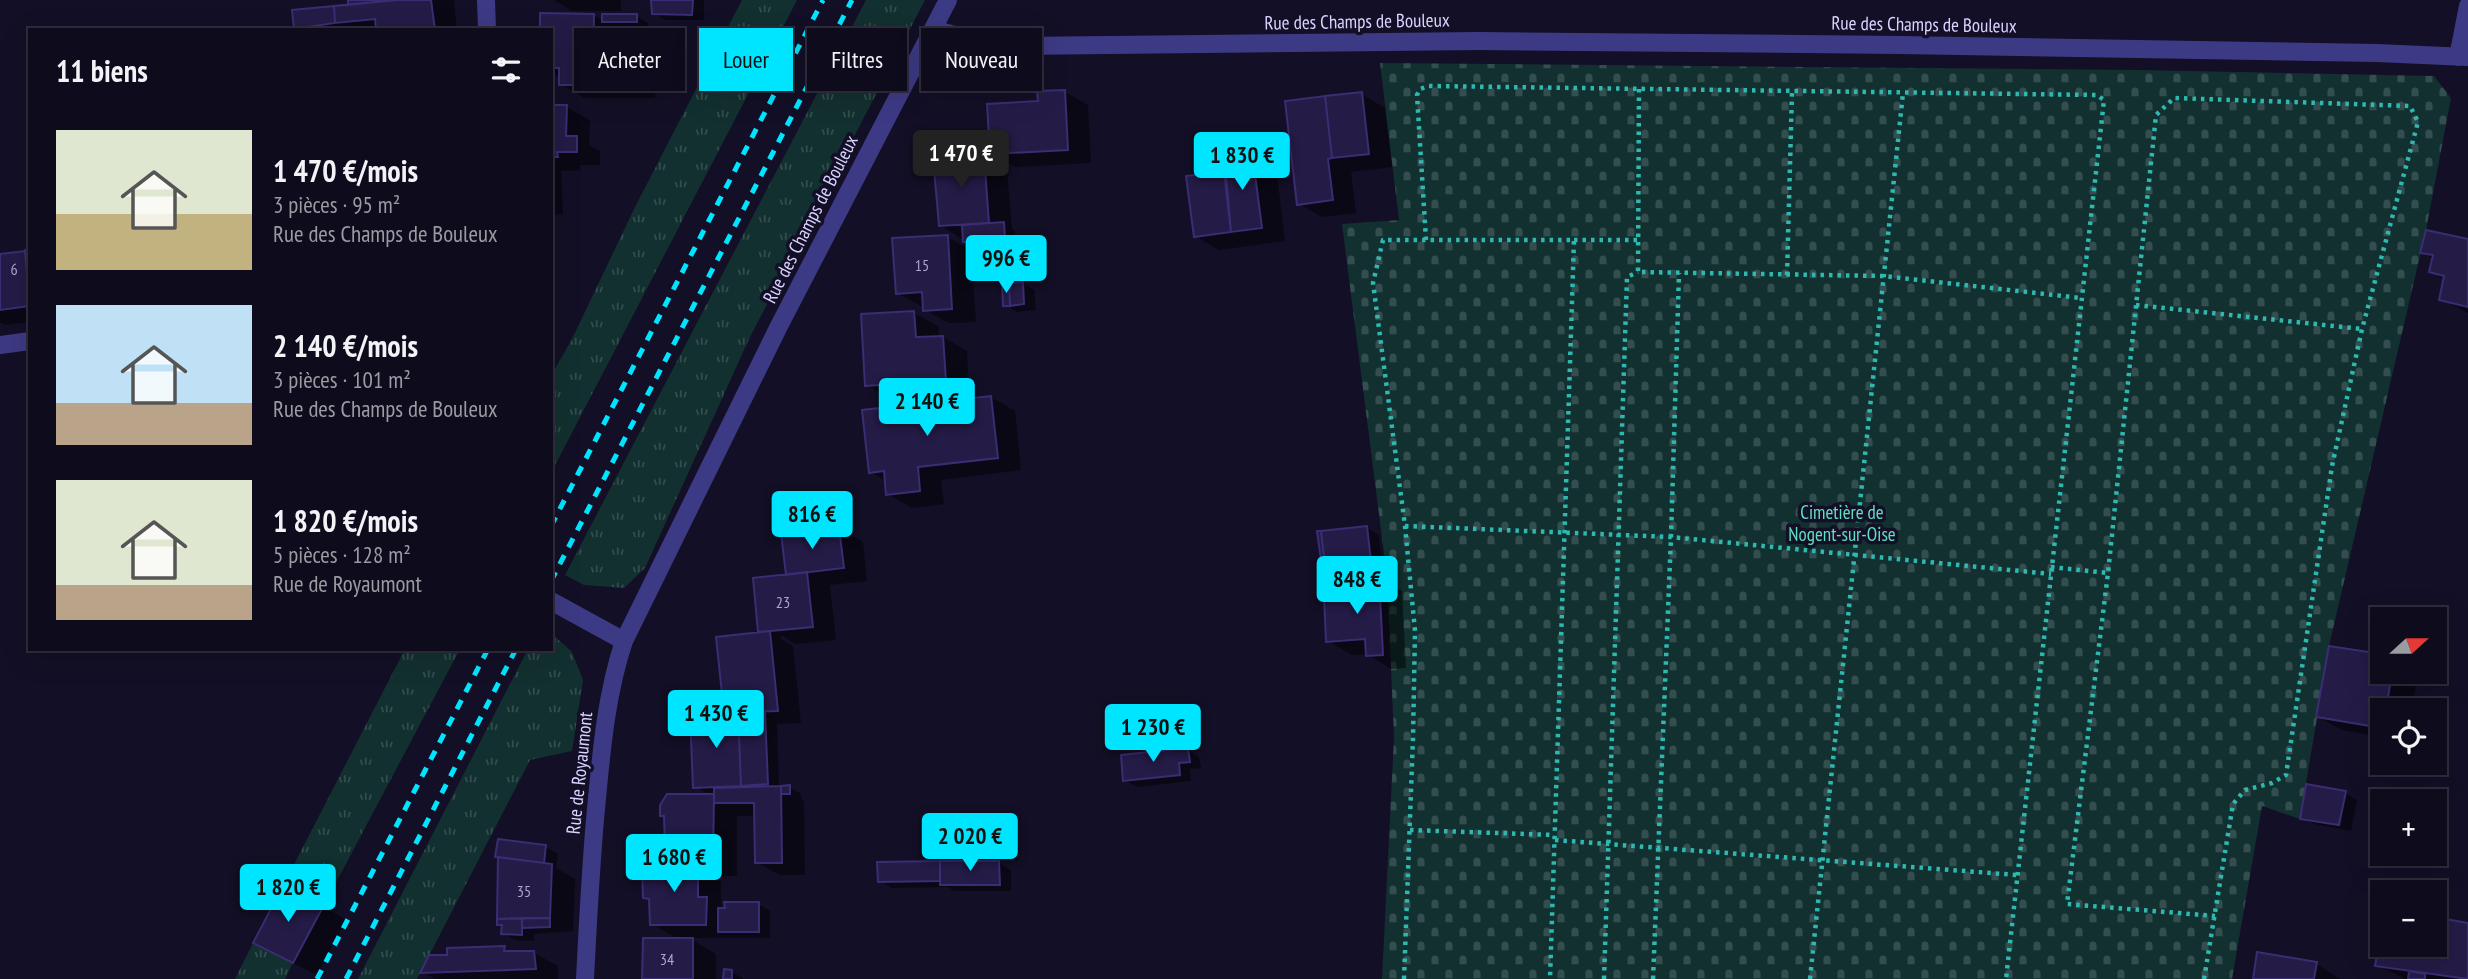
<!DOCTYPE html>
<html lang="fr">
<head>
<meta charset="utf-8">
<style>
	body { margin:0; font-family:"PT Sans Narrow",sans-serif; background:#171425; color:#f1f3f6; height:100vh; display:flex; flex-direction:column; font-size:26px; white-space:nowrap }
	* { box-sizing:border-box; margin:0 }
	p { font-size:23px; color:#9b9ba3 }
	.icon { flex:none; width:38px; height:38px; fill:none; stroke:currentColor; stroke-width:2; stroke-linecap:round; stroke-linejoin:round }
	.map { position:relative; flex:1; overflow:hidden }
	.side { position:absolute; left:28px; top:28px; width:525px; height:623px; display:flex; flex-direction:column; background:#0e0b1c; border-radius:0px; box-shadow:0 7px 28px #0002,0 0 0 2px #2e2b3b }
	.side>* { flex:none }
	.hud { position:absolute; left:574px; top:28px; width:665px; height:63px; display:flex; gap:14px }
	.needle { width:46px; rotate:69deg }
	.buttons { position:absolute; left:2370px; top:607px; display:grid; gap:14px }
	.buttons a { display:grid; place-items:center; width:77px; height:77px; border-radius:0px; background:#0e0b1c; box-shadow:0 7px 28px #0002,0 0 0 2px #2e2b3b; font-size:35px }
	.price { position:absolute; translate:-50% -60px; padding:0 16px; border-radius:7px; background:#00e5ff; color:#111; font-size:23px; line-height:46px; filter:drop-shadow(0 2px 4px #0008) }
	.price::after { content:''; position:absolute; left:50%; top:42px; width:21px; height:16px; margin-left:-10px; background:inherit; clip-path:polygon(0 0,100% 0,50% 100%) }
	.price.current { background:#222; color:#fff }
	ul { padding:0; list-style:none }
	li { display:flex; align-items:center; gap:21px; height:175px; padding:0 28px }
	li span { display:grid; place-items:center; flex:none; width:196px; height:140px; border-radius:0px; color:#555 }
	li>.icon { margin-inline-start:auto }
	span .icon { width:84px; height:84px; fill:#fffc; stroke-width:1 }
	li b { font-size:30px }
	h2 { display:flex; justify-content:space-between; align-items:center; height:84px; padding:0 28px; font-size:30px }
	.tag { padding:0 24px; border-radius:0px; background:#0e0b1c; box-shadow:0 7px 28px #0002,0 0 0 2px #2e2b3b; font-size:24px; line-height:63px }
	.tag.current { background:#00e5ff; color:#111 }
	.map>svg:first-child { display:block }
	.grass { fill:url(#grass-tufts) }
	.cemetery { fill:url(#cemetery-stones) }
	.shadow { fill:#0007 }
	.building { fill:#241b47; stroke:#3b2d73; stroke-width:2 }
	.lines { fill:none; stroke-linecap:round; stroke-linejoin:round }
	.path { stroke:#2fb8b0; stroke-width:4.5; stroke-dasharray:3.5 5; stroke-linecap:butt }
	.minor { stroke:#3d3a85; stroke-width:18 }
	.rail { stroke:#00e5ff; stroke-width:5; stroke-dasharray:10 9; stroke-linecap:butt }
	.labels { text-anchor:middle; stroke-width:7; stroke-linejoin:round; paint-order:stroke }
	.number-label { font-size:16px; fill:#aca6d1 }
	.street-label { font-size:19px; fill:#d9d4ff; stroke:#130f26 }
	.park-label { font-size:19px; fill:#5fe0c0; stroke:#130f26 }
</style>
</head>
<body>
<div class="map">
<svg width="2468" height="979" viewBox="0 0 2468 979">
	<defs>
		<pattern id="grass-tufts" width="24" height="20" patternUnits="userSpaceOnUse" patternTransform="scale(1.75)"><rect width="24" height="20" fill="#12302f"/><path d="M3 7l-1-3M5 7V3M7 7l1-3M15 17l-1-3M17 17v-4M19 17l1-3" fill="none" stroke="#344d4e"/></pattern>
		<pattern id="cemetery-stones" width="16" height="16" patternUnits="userSpaceOnUse" patternTransform="scale(1.75)"><rect width="16" height="16" fill="#12302f"/><path d="M2 7V4a2 2 0 0 1 4 0v3zM10 15v-3a2 2 0 0 1 4 0v3z" fill="#344d4e"/></pattern>
	</defs>
	<rect width="100%" height="100%" fill="#130f26"/>
	<!-- grass -->
	<path class="grass" d="M 742,0 L 797,0 L 551,473 L 551,376 L 572,339 L 635,207 Z
		M 866,0 L 925,0 L 750,337 L 645,568 L 624,588 L 584,585 L 565,575 Z
		M 551,633 L 572,652 L 583,680 L 572,751 L 530,760 L 417,979 L 358,979 L 528,649 L 551,649 Z
		M 405,649 L 460,649 L 324,905 L 284,884 Z
		M 253,943 L 293,963 L 285,979 L 235,979 Z"/>
	<!-- cemetery -->
	<path class="cemetery" d="M 1380,63 L 2138,70 L 2434,76 L 2451,98 L 2426,230 L 2329,646 L 2300,819 L 2262,806 L 2232,979 L 1382,979 L 1394,737 L 1387,577 L 1342,224 L 1399,220 Z"/>
	<!-- shadow -->
	<path class="shadow" d="M 350,0 L 454,0 L 457,30 L 300,30 L 296,27 L 350,6 Z
		M 554,0 L 621,0 L 621,11 L 572,11 Z
		M 653,0 L 704,0 L 704,20 L 665,20 L 653,13 Z
		M 593,15 L 604,21 L 636,16 L 648,23 L 648,28 L 617,28 L 617,65 L 632,66 L 656,79 L 655,98 L 584,98 L 561,84 L 561,78 L 551,72 L 551,30 Z
		M 1065,92 L 1088,105 L 1091,163 L 1016,167 L 992,153 Z
		M 1361,94 L 1385,108 L 1392,167 L 1351,172 L 1356,213 L 1322,217 L 1299,204 Z
		M 551,107 L 566,107 L 590,120 L 589,145 L 600,151 L 600,165 L 580,165 L 581,170 L 561,171 L 563,214 L 551,215 Z
		M 1252,153 L 1276,166 L 1285,241 L 1219,250 L 1195,236 L 1188,177 L 1228,173 Z
		M 984,157 L 1007,170 L 1012,229 L 1015,231 L 1016,245 L 976,248 L 940,225 Z
		M 947,237 L 971,250 L 976,322 L 949,323 L 925,310 L 925,306 L 921,306 L 897,293 Z
		M 2468,241 L 2468,313 L 2441,299 L 2445,280 L 2431,271 L 2434,259 L 2422,252 Z
		M 30,251 L 30,322 L 5,325 L 0,322 L 0,256 Z
		M 1023,284 L 1034,290 L 1036,310 L 1017,312 L 1005,305 Z
		M 914,313 L 938,326 L 939,338 L 943,337 L 967,351 L 969,393 L 890,399 L 867,385 Z
		M 991,397 L 1015,411 L 1021,470 L 941,480 L 944,504 L 912,508 L 888,494 L 886,481 L 871,472 Z
		M 839,528 L 863,542 L 867,581 L 830,585 L 836,640 L 795,644 L 781,635 L 781,639 L 793,646 L 801,723 L 777,724 L 779,788 L 789,787 L 801,794 L 802,800 L 804,801 L 805,875 L 780,875 L 756,862 L 756,816 L 737,816 L 737,876 L 721,876 L 721,907 L 727,910 L 758,904 L 770,911 L 770,938 L 689,938 L 716,954 L 716,979 L 644,979 L 679,940 L 652,924 L 651,901 L 644,897 L 652,865 L 666,847 L 666,818 L 661,815 L 710,795 L 695,786 L 760,634 L 755,580 L 788,577 Z
		M 1367,528 L 1379,535 L 1383,576 L 1377,576 L 1402,591 L 1406,668 L 1391,669 L 1368,654 L 1352,655 L 1328,641 L 1362,596 L 1361,578 L 1336,580 L 1324,574 Z
		M 2382,672 L 2418,672 L 2412,710 L 2382,710 L 2382,737 L 2342,730 L 2318,717 Z
		M 1187,750 L 1199,757 L 1201,768 L 1190,769 L 1191,781 L 1137,787 L 1125,780 Z
		M 2345,793 L 2357,800 L 2351,831 L 2314,824 L 2302,818 Z
		M 546,847 L 558,854 L 556,868 L 575,879 L 573,931 L 534,934 L 534,941 L 515,940 L 503,933 L 503,926 L 498,924 L 499,857 Z
		M 999,863 L 1011,870 L 1011,891 L 954,891 L 948,887 L 892,888 L 880,881 Z
		M 323,906 L 346,920 L 317,975 L 279,956 Z
		M 2468,925 L 2468,979 L 2405,979 L 2377,965 L 2382,945 L 2434,945 Z
		M 504,948 L 514,953 L 534,953 L 558,966 L 558,979 L 435,979 L 423,972 L 449,956 Z
		M 2317,964 L 2340,979 L 2254,979 Z
		M 731,972 L 743,978 L 743,979 L 725,979 Z"/>
	<!-- building -->
	<path class="building" d="M 348,0 L 397,0 L 348,5 Z
		M 397,0 L 431,0 L 435,30 L 376,30 L 375,19 L 335,23 L 334,6 Z
		M 651,0 L 693,0 L 692,15 L 652,14 Z
		M 334,6 L 335,23 L 294,29 L 292,10 Z
		M 540,13 L 594,14 L 593,63 L 633,64 L 632,85 L 559,85 L 559,68 L 551,68 L 551,30 L 540,30 Z
		M 602,14 L 637,14 L 637,22 L 602,22 Z
		M 1065,90 L 1068,150 L 990,154 L 987,104 L 1038,101 L 1037,91 Z
		M 1362,92 L 1369,154 L 1332,158 L 1325,96 Z
		M 1325,96 L 1332,158 L 1328,159 L 1333,200 L 1297,205 L 1285,101 Z
		M 551,105 L 567,105 L 566,136 L 577,136 L 577,152 L 557,152 L 558,157 L 551,157 Z
		M 1252,151 L 1262,228 L 1231,232 L 1224,154 Z
		M 984,155 L 989,223 L 939,226 L 933,157 Z
		M 1224,171 L 1231,232 L 1194,237 L 1186,176 Z
		M 1004,222 L 1005,239 L 963,242 L 962,225 Z
		M 2426,230 L 2468,239 L 2468,307 L 2439,300 L 2444,276 L 2429,272 L 2433,255 L 2420,253 Z
		M 948,235 L 952,309 L 923,311 L 922,292 L 896,294 L 892,238 Z
		M 30,249 L 30,284 L 29,284 L 25,250 Z
		M 25,251 L 30,306 L 0,310 L 0,254 Z
		M 1023,282 L 1024,304 L 1010,306 L 1009,283 Z
		M 1002,283 L 1009,283 L 1010,306 L 1003,306 Z
		M 914,311 L 916,337 L 943,336 L 946,381 L 865,386 L 861,314 Z
		M 991,396 L 998,458 L 918,467 L 920,491 L 886,495 L 884,471 L 869,473 L 862,410 Z
		M 1367,526 L 1372,570 L 1326,574 L 1321,531 Z
		M 839,527 L 844,568 L 786,575 L 781,533 Z
		M 1317,531 L 1321,531 L 1326,574 L 1323,575 Z
		M 807,572 L 813,627 L 758,632 L 753,578 Z
		M 1379,575 L 1383,655 L 1366,656 L 1365,639 L 1326,642 L 1324,596 L 1360,595 L 1359,577 Z
		M 770,631 L 778,711 L 724,713 L 716,637 Z
		M 2329,646 L 2382,654 L 2382,672 L 2392,672 L 2386,710 L 2382,710 L 2382,728 L 2316,717 Z
		M 765,711 L 768,784 L 741,786 L 738,712 Z
		M 738,712 L 741,786 L 693,788 L 690,714 Z
		M 1188,748 L 1190,762 L 1179,763 L 1180,775 L 1123,781 L 1121,755 Z
		M 2306,784 L 2346,791 L 2339,825 L 2300,819 Z
		M 790,785 L 790,794 L 781,794 L 781,786 Z
		M 781,786 L 782,863 L 755,863 L 754,803 L 714,803 L 714,788 Z
		M 667,794 L 714,794 L 713,863 L 650,863 L 651,845 L 665,846 L 664,816 L 660,816 L 660,805 Z
		M 498,839 L 546,845 L 544,863 L 495,857 Z
		M 498,857 L 552,864 L 550,918 L 497,919 Z
		M 940,861 L 999,861 L 1000,885 L 940,885 Z
		M 940,861 L 940,881 L 878,882 L 877,862 Z
		M 642,863 L 698,863 L 698,897 L 707,897 L 706,925 L 650,925 L 649,899 L 643,898 Z
		M 284,884 L 324,905 L 293,963 L 253,943 Z
		M 724,902 L 759,902 L 759,932 L 718,932 L 718,908 L 725,908 Z
		M 2434,917 L 2468,923 L 2468,979 L 2375,966 L 2382,926 L 2382,945 L 2434,945 Z
		M 522,918 L 550,918 L 550,927 L 522,928 Z
		M 522,918 L 522,935 L 501,934 L 502,925 L 497,925 L 497,919 Z
		M 643,938 L 693,938 L 693,979 L 642,979 Z
		M 505,946 L 504,951 L 534,951 L 536,969 L 420,973 L 429,955 L 447,955 L 447,948 Z
		M 2257,952 L 2317,962 L 2314,979 L 2253,979 Z
		M 724,969 L 732,970 L 732,979 L 723,979 Z
		M 2409,971 L 2425,974 L 2425,979 L 2408,979 Z"/>
	<g class="lines">
		<!-- path -->
		<path class="path" d="M 1639,89 L 1638,272 L 1883,276 L 2081,298
			M 1426,240 L 1417,95 L 1420,89 L 1429,86 L 2097,95 L 2104,100 L 2006,979
			M 1574,240 L 1638,240
			M 1787,275 L 1792,92
			M 2136,305 L 2362,329
			M 1405,526 L 1671,537 L 2051,574
			M 2051,567 L 2108,573
			M 1410,830 L 1554,835
			M 1555,840 L 2017,875
			M 1404,979 L 1413,738 L 1415,631 L 1405,526 L 1373,283 L 1383,240 L 1574,240 L 1550,979
			M 1604,979 L 1627,277 L 1638,272
			M 1653,979 L 1671,537 L 1679,273
			M 1810,979 L 1903,93
			M 2204,979 L 2233,804 L 2245,790 L 2272,783 L 2286,775 L 2332,466 L 2362,329 L 2418,122 L 2410,106 L 2174,98 L 2156,115 L 2108,573 L 2067,904 L 2215,916"/>
		<!-- minor -->
		<path class="minor" d="M 486,0 L 487,30
			M 933,29 L 948,0
			M 2458,57 L 2468,6
			M 0,345 L 30,341
			M 551,601 L 624,641 C 607,692 602,745 597,798 C 591,858 588,919 585,979
			M 624,641 L 778,328 L 933,29 L 985,44 L 1009,46 L 1479,41 L 1900,45 L 2377,53 L 2468,57"/>
		<!-- rail -->
		<path class="rail" d="M 551,526 L 823,0
			M 551,581 L 852,0
			M 317,979 L 488,649
			M 346,979 L 516,649"/>
	</g>
	<g class="labels">
		<!-- number labels -->
		<g class="number-label">
			<text x="922" y="271">15</text>
			<text x="14" y="275">6</text>
			<text x="783" y="608">23</text>
			<text x="524" y="897">35</text>
			<text x="667" y="965">34</text>
		</g>
		<!-- street labels -->
		<g class="street-label">
			<text transform="translate(1357 21) rotate(-1)" y="7">Rue des Champs de Bouleux</text>
			<text transform="translate(1924 24) rotate(1)" y="7">Rue des Champs de Bouleux</text>
			<text transform="translate(810 219) rotate(-63)" y="7">Rue des Champs de Bouleux</text>
			<text transform="translate(579 773) rotate(-84)" y="7">Rue de Royaumont</text>
		</g>
		<!-- park labels -->
		<g class="park-label">
			<text x="1842" y="519">Cimetière de<tspan x="1842" dy="22">Nogent-sur-Oise</tspan></text>
		</g>
	</g>
</svg>
<div class="buttons">
<a><svg class="needle" viewBox="-14 -14 28 28"><path d="M0-13l5 13h-10z" fill="#e53935"/><path d="M0 13l5-13h-10z" fill="#9b9ba3"/></svg></a>
<a><svg class="icon" aria-label="locate" viewBox="0 0 24 24"><circle cx="12" cy="12" r="6"/><path d="M12 2v4M12 18v4M2 12h4M18 12h4"/></svg></a>
<a>+</a>
<a>−</a>
</div>
<b class="price current" style="left:961px;top:190px">1 470 €</b>
<b class="price" style="left:1242px;top:192px">1 830 €</b>
<b class="price" style="left:1006px;top:295px">996 €</b>
<b class="price" style="left:927px;top:438px">2 140 €</b>
<b class="price" style="left:812px;top:551px">816 €</b>
<b class="price" style="left:1357px;top:616px">848 €</b>
<b class="price" style="left:716px;top:750px">1 430 €</b>
<b class="price" style="left:1153px;top:764px">1 230 €</b>
<b class="price" style="left:970px;top:873px">2 020 €</b>
<b class="price" style="left:674px;top:894px">1 680 €</b>
<b class="price" style="left:288px;top:924px">1 820 €</b>
<div class="hud">
<a class="tag">Acheter</a>
<a class="tag current">Louer</a>
<a class="tag">Filtres</a>
<a class="tag">Nouveau</a>
</div>
<section class="side">
<h2>11 biens<svg class="icon" aria-label="filters" viewBox="0 0 24 24"><path d="M4 7h16M4 17h16"/><circle cx="9" cy="7" r="2"/><circle cx="15" cy="17" r="2"/></svg></h2>
<ul>
<li><span style="background:linear-gradient(#dfe7d0 60%,#c2b280 0)"><svg class="icon" aria-label="home" viewBox="0 0 24 24"><path d="M3 11l9-7 9 7M6 9v11h12V9"/></svg></span><div><b>1 470 €/mois</b><p>3 pièces · 95 m²</p><p>Rue des Champs de Bouleux</p></div></li>
<li><span style="background:linear-gradient(#bfe0f5 70%,#b9a48a 0)"><svg class="icon" aria-label="home" viewBox="0 0 24 24"><path d="M3 11l9-7 9 7M6 9v11h12V9"/></svg></span><div><b>2 140 €/mois</b><p>3 pièces · 101 m²</p><p>Rue des Champs de Bouleux</p></div></li>
<li><span style="background:linear-gradient(#dfe7d0 75%,#b9a48a 0)"><svg class="icon" aria-label="home" viewBox="0 0 24 24"><path d="M3 11l9-7 9 7M6 9v11h12V9"/></svg></span><div><b>1 820 €/mois</b><p>5 pièces · 128 m²</p><p>Rue de Royaumont</p></div></li>
</ul>
</section>
</div>
</body>
</html>
